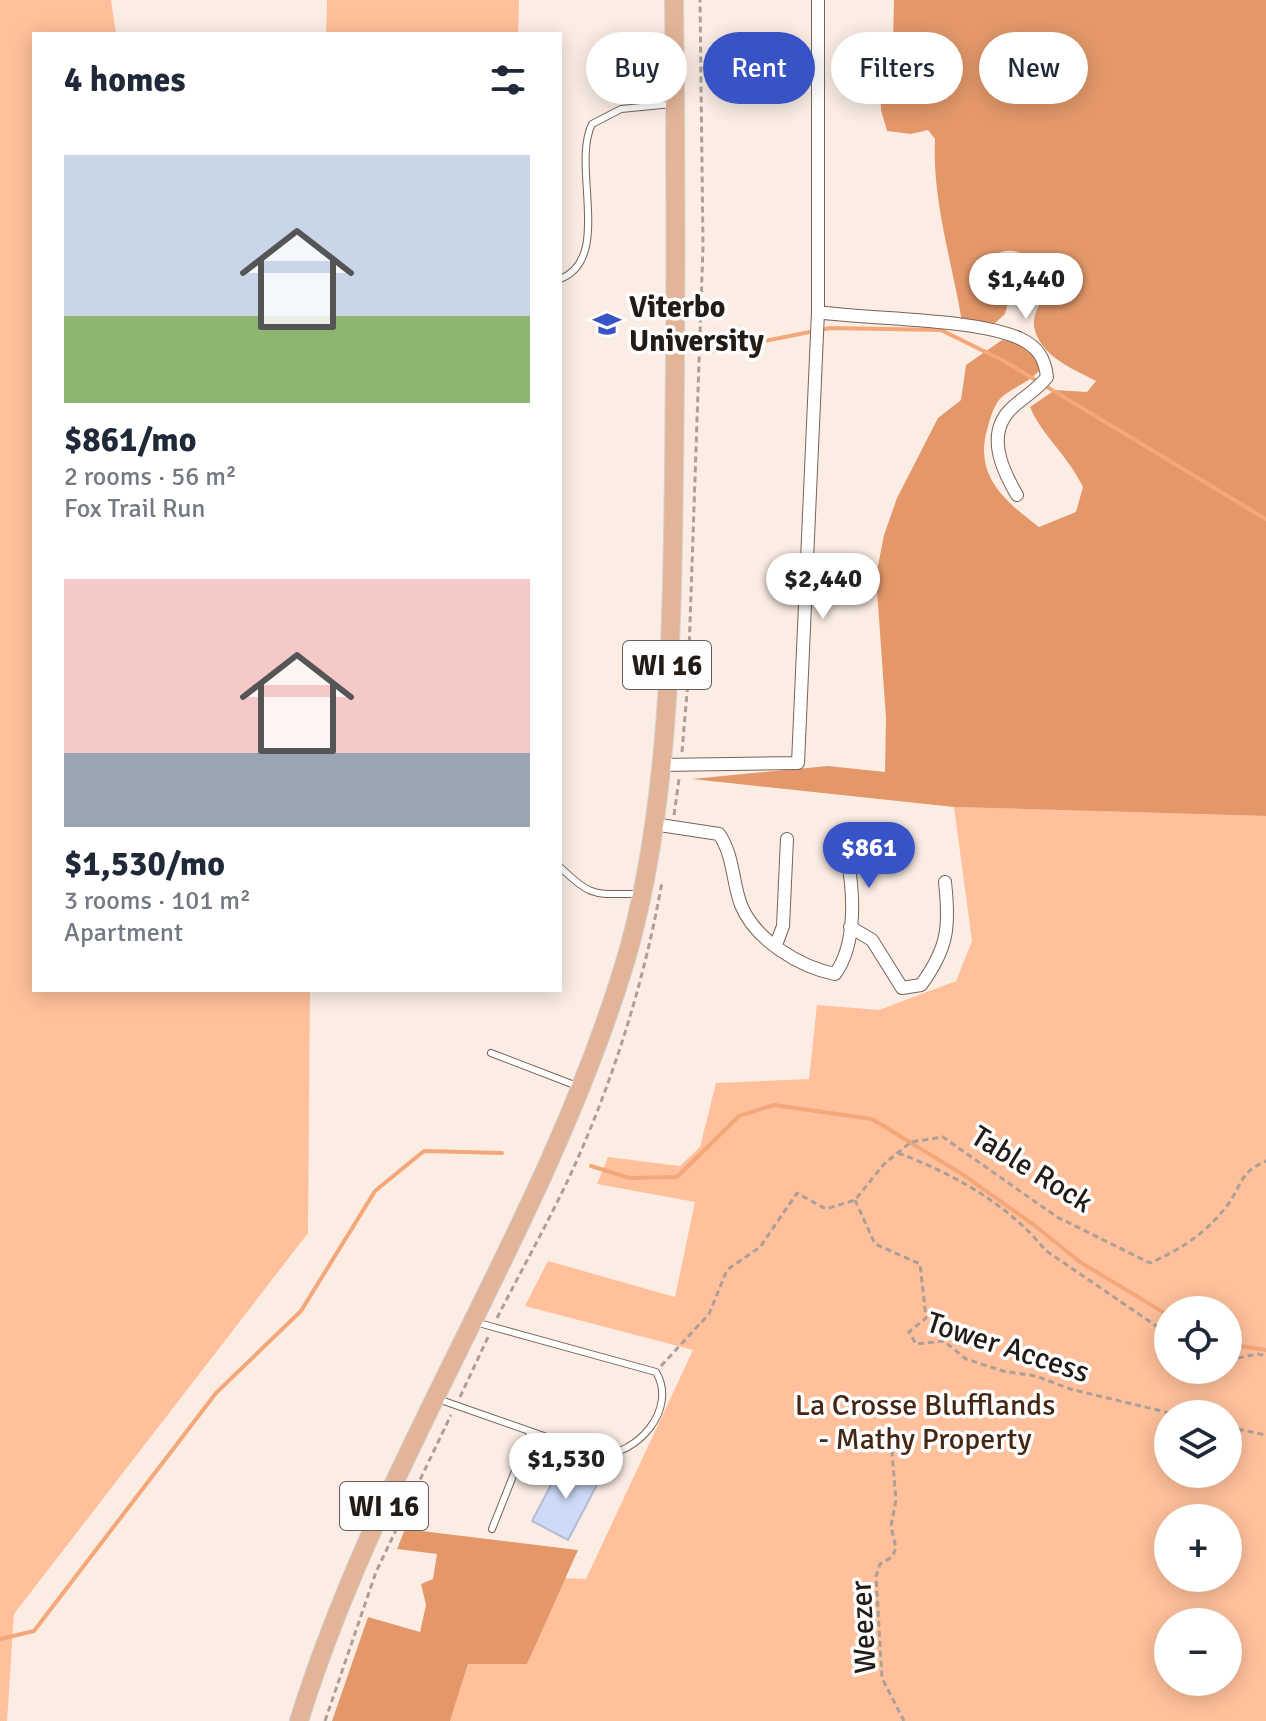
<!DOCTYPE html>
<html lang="en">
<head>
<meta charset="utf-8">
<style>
	body { margin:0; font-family:Signika,sans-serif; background:#f6f6f7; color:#1f2937; height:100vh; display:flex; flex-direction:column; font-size:30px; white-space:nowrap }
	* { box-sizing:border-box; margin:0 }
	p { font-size:26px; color:#747a83 }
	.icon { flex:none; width:44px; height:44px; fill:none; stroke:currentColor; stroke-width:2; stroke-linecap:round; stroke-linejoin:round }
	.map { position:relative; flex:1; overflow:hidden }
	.drawer { position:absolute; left:32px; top:32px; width:530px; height:960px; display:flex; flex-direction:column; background:#fff; border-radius:0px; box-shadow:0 4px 20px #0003 }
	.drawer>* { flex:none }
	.banner { position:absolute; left:586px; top:32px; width:560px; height:72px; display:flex; gap:16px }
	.buttons { position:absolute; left:1154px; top:1296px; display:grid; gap:16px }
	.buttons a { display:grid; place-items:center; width:88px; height:88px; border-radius:50%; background:#fff; box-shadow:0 4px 20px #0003; font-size:40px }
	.price { position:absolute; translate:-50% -68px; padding:0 18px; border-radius:28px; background:#fff; color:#222; font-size:26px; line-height:52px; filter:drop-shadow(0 2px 4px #0008) }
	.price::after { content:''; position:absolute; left:50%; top:48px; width:24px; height:18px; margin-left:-12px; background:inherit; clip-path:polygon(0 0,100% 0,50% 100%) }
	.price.on { background:#3853c5; color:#fff }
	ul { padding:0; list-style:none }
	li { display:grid; align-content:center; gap:16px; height:424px; padding:0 32px }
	li span { display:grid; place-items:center; height:248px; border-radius:0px; color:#555 }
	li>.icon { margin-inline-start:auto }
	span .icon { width:144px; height:144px; fill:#fffc; stroke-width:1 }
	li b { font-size:34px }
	h2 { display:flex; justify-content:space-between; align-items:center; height:96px; padding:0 32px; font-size:34px }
	.chip { padding:0 28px; border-radius:36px; background:#fff; box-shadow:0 4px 20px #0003; font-size:28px; line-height:72px }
	.chip.on { background:#3853c5; color:#fff }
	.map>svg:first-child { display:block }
	.green { fill:#ffc09b; fill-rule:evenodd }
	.forest { fill:#e4986a }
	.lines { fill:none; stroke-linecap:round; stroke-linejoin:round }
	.stream { stroke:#f4a778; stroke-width:4 }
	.building { fill:#cedaf8; stroke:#b3bcd2; stroke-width:2 }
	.lane-casing { stroke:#786357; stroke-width:8 }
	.street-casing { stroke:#786357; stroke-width:14 }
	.primary-casing { stroke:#d3d1d0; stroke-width:20 }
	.path { stroke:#ab9f98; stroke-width:3; stroke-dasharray:6 4; stroke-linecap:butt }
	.lane { stroke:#fff; stroke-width:6 }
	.street { stroke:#fff; stroke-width:12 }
	.primary { stroke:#e2b599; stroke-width:18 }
	.labels { text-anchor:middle; stroke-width:7; stroke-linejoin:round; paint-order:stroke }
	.shield { fill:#fdfdfd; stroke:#645f5b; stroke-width:2 }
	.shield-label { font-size:28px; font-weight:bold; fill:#231b16 }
	.poi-label { font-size:30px; font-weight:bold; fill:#231b16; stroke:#fdfdfd; text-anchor:start }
	.street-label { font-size:30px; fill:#231b16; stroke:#fdfdfd }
	.park-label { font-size:30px; fill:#462713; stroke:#fdfdfd }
</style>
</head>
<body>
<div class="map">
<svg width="1266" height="1721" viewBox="0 0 1266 1721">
	<rect width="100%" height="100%" fill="#fbede4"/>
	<!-- green -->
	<path class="green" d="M 0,0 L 111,0 L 116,34 L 34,34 L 34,990 L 310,990 L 308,1233 L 14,1614 L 7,1721 L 0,1721 Z
		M 327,0 L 519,0 L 518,34 L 326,34 Z
		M 954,807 L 1266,816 L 1266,1721 L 450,1721 L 468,1664 L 527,1664 L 563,1578 L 586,1579 L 693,1350 L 525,1306 L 548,1261 L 675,1297 L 695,1202 L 597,1184 L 608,1157 L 680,1166 L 700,1147 L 716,1083 L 809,1079 L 817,1005 L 879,1010 L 956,981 L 972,941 ZM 1168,1310 L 1228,1310 L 1228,1370 L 1168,1370 ZM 1168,1414 L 1228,1414 L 1228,1474 L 1168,1474 ZM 1168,1518 L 1228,1518 L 1228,1578 L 1168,1578 ZM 1168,1622 L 1228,1622 L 1228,1682 L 1168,1682 Z"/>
	<!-- forest -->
	<path class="forest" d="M 894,0 L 1266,0 L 1266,816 L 954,807 L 692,779 L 828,766 L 885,772 L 886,718 L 876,576 L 884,535 L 897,498 L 938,418 L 961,400 L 966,365 L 1002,340 L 1019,343 L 1039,360 L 1039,371 C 1028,383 1016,386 1003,396 C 994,403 990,419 987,430 C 974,476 1006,502 1039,527 L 1076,512 L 1083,487 C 1067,454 1042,436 1030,407 L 1055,390 L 1087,392 L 1096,381 C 1075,370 1047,359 1037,336 C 1027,314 1044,305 1044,289 C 1044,261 1016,241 993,256 L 995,280 L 1009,299 L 1005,314 L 995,323 L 962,322 C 952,261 932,201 935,139 L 928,130 L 911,134 L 887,131 L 881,110 L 880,82 L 888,66 L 893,41 Z
		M 405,1529 L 578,1550 L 527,1664 L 468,1664 L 450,1721 L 332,1721 L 368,1617 L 420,1632 L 426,1605 L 421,1584 L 433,1579 L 437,1554 L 397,1549 Z"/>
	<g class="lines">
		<!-- stream -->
		<path class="stream" d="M 709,352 L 830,328 L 941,330 L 1004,361 L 1266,519
			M 591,1166 L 629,1178 L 677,1177 L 739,1116 L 774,1105 L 872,1119 L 962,1174 L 1034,1225 L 1080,1262 L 1168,1315
			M 1228,1344 L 1266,1350
			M 0,1639 L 34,1631 L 216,1393 L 301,1311 L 375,1191 L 424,1151 L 502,1153"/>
	</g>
	<!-- building -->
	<path class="building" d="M 563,1462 L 599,1481 L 568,1540 L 532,1521 Z"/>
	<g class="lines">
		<!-- lane casing -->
		<g class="lane-casing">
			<path id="lane" d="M 560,279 C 613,259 571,166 592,124 L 621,109 L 672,104
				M 560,867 C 594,900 595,893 641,894
				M 491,1053 L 577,1086
				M 438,1399 L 598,1455 C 637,1456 678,1409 656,1372 L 475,1322
				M 492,1529 L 530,1433"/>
		</g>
		<!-- street casing -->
		<g class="street-casing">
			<path id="street" d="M 818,312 C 872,320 976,318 1021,339 C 1038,347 1045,359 1047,377 C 1037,390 1025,396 1013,407 C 985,432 1001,468 1017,495
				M 660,765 L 798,763 L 818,312 L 818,0
				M 653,824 L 719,834 C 734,856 732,881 741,905 C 755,940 800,967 835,974 C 857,944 854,892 847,857
				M 850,927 L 872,940 L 902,988 L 921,985 C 948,948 950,927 945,882
				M 776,945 L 783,926 L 787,839"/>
		</g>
		<!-- primary casing -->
		<g class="primary-casing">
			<path id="primary" d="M 299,1721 C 380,1460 542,1231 623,969 C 670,817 672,627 674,469 C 676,312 676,156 674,0"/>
		</g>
		<!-- path -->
		<path class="path" d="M 682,752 L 688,681 L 703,247 L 700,0
			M 674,815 L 679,779
			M 898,1153 C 950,1172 1010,1205 1045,1250 L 1168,1334
			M 855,1200 L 875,1244 L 920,1264 L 926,1318 L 909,1332 L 916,1344 L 944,1341 L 966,1359 L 1003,1371 L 1036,1376 L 1070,1389 L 1174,1414
			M 497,1318 C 520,1273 545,1228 567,1182 C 611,1088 644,984 662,882
			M 1228,1360 L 1258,1354 L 1266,1356
			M 661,1366 L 709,1314 L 727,1270 L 760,1247 L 797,1193 L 826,1209 L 855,1200 L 884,1164 L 911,1142 L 943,1137 L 1057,1217 L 1150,1263 C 1180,1250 1206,1233 1226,1207 C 1242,1187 1238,1173 1266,1161
			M 460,1397 L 489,1335
			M 1228,1427 L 1266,1435
			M 898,1442 L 892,1453 L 896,1500 L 891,1526 L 896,1548 L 892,1557 L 880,1564 L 876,1576 L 882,1678 L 904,1721
			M 325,1721 L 376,1572 L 451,1415"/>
		<!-- lane -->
		<use href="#lane" class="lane"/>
		<!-- street -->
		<use href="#street" class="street"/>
		<!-- primary -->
		<use href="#primary" class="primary"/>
	</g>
	<!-- icons -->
	<defs>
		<g id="university-bare" transform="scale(2.16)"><path d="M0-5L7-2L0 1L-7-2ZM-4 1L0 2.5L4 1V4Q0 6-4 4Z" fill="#3853c5" stroke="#fdfdfd" stroke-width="2.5" paint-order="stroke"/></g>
	</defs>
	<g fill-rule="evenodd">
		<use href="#university-bare" x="607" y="324"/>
	</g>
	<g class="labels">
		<!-- shield labels -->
		<g class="shield">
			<rect x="623" y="641" width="88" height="48" rx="6"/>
			<rect x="340" y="1482" width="88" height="48" rx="6"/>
		</g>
		<g class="shield-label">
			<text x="667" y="675">WI 16</text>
			<text x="384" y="1516">WI 16</text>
		</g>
		<!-- poi labels -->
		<g class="poi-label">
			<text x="629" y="317">Viterbo<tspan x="629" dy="34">University</tspan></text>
		</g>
		<!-- street labels -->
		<g class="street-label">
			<text transform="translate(1032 1169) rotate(32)" y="10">Table Rock</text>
			<text transform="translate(1008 1347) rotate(18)" y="10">Tower Access</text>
			<text transform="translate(863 1627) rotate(-93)" y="10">Weezer</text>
		</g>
		<!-- park labels -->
		<g class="park-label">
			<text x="925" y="1415">La Crosse Blufflands<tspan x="925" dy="34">- Mathy Property</tspan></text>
		</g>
	</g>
</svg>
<div class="buttons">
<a><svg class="icon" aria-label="locate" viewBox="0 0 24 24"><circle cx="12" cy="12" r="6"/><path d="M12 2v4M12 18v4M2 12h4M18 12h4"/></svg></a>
<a><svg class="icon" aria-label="layers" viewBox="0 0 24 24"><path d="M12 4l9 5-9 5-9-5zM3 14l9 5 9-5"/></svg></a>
<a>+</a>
<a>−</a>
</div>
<b class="price" style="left:1026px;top:321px">$1,440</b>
<b class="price" style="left:823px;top:621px">$2,440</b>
<b class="price on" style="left:869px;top:890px">$861</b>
<b class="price" style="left:566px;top:1501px">$1,530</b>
<div class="banner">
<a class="chip">Buy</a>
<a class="chip on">Rent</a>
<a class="chip">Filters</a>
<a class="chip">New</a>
</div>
<section class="drawer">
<h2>4 homes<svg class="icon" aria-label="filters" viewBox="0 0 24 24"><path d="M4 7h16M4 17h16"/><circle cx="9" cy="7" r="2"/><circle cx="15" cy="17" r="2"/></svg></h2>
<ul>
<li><span style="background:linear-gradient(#c9d6e8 65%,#8fb573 0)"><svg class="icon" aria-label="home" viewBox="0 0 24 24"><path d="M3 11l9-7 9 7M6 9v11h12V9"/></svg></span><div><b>$861/mo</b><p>2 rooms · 56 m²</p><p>Fox Trail Run</p></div></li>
<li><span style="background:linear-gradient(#f6c9c9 70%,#9aa5b1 0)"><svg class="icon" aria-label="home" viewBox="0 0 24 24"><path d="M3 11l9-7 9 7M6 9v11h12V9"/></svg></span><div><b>$1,530/mo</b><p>3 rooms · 101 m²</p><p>Apartment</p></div></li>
</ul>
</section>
</div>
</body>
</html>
